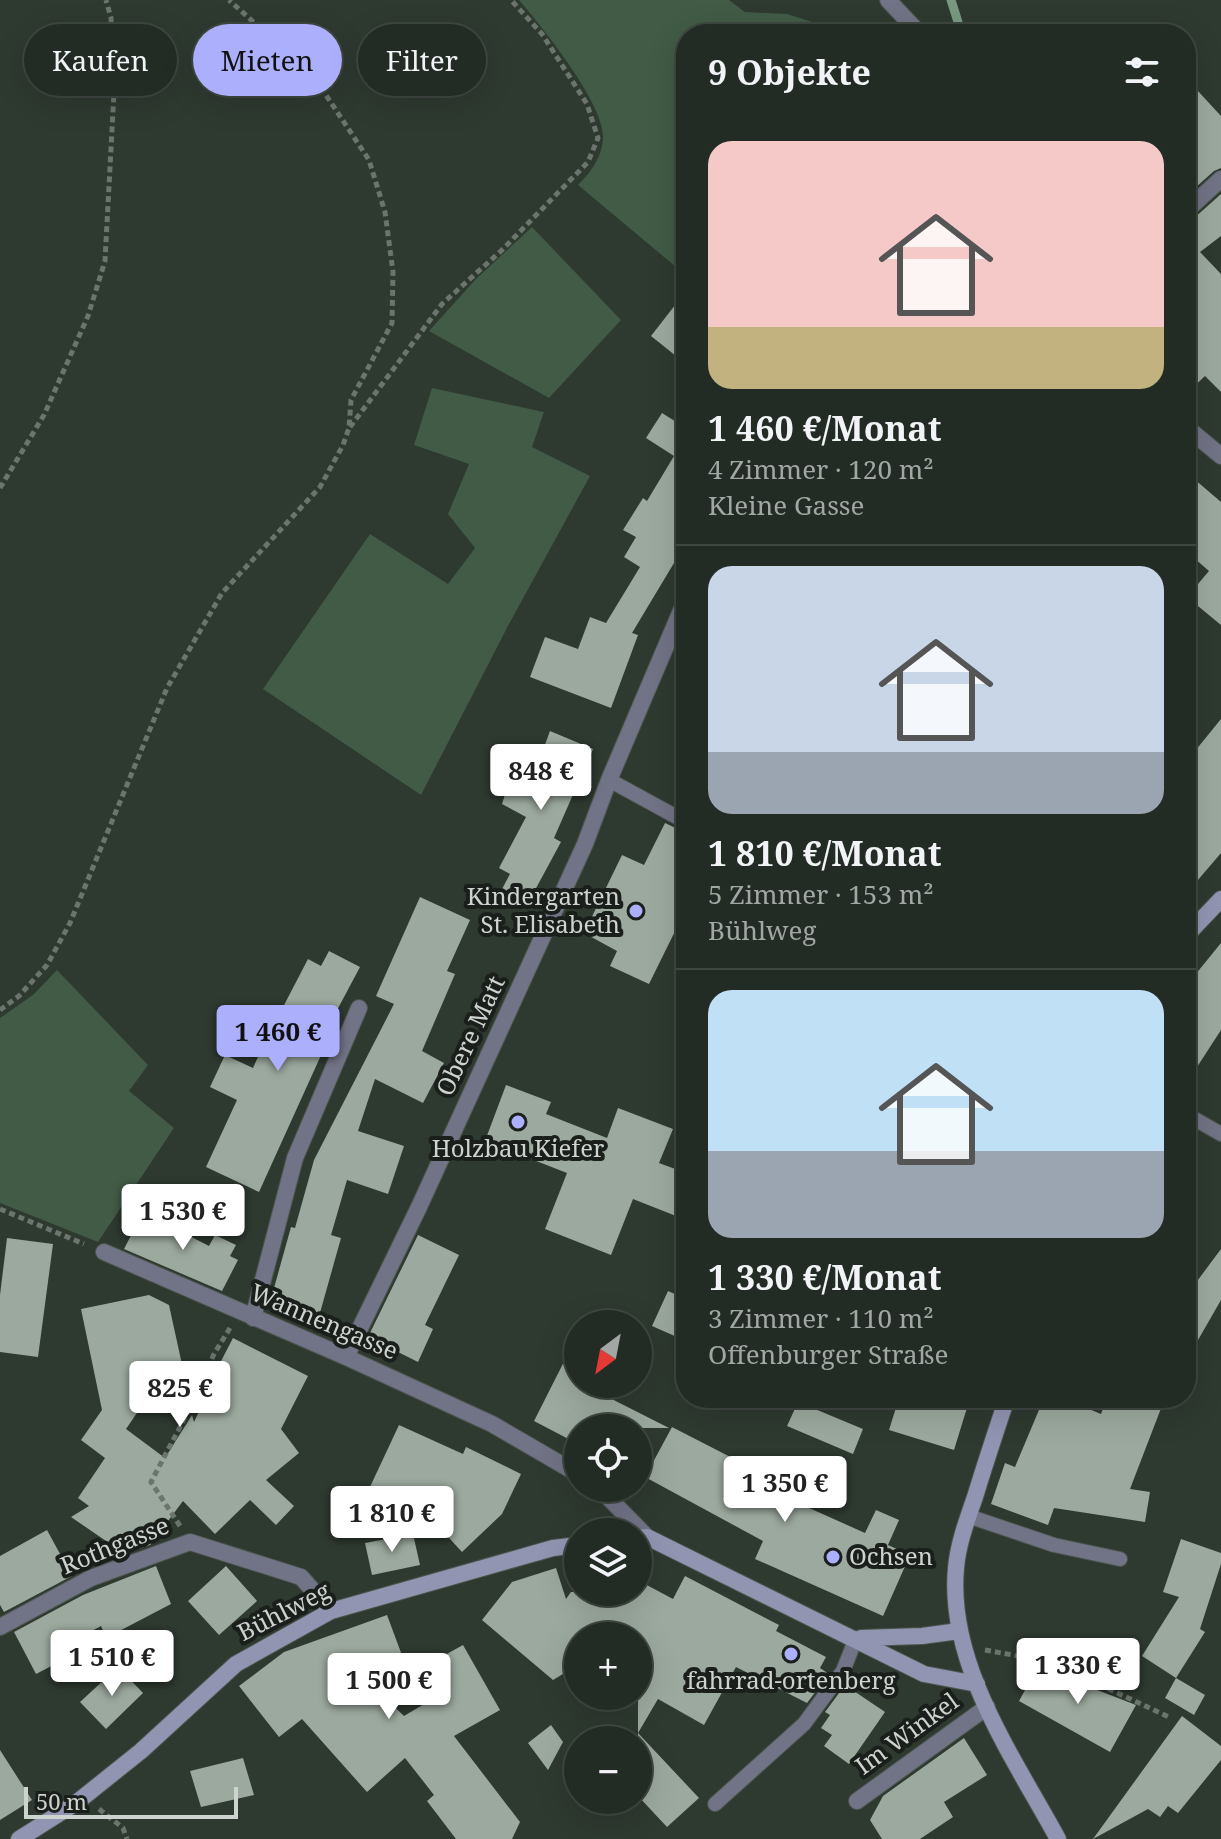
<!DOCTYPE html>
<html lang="de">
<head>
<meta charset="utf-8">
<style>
	body { margin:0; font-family:"Noto Serif",serif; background:#2a332c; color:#f1f3f6; height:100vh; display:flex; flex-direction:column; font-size:30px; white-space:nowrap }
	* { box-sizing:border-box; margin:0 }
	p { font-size:26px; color:#a2a7a6 }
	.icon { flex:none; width:44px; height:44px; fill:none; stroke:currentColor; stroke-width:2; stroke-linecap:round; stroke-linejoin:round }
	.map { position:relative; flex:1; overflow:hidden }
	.details { position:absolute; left:676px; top:24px; width:520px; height:1384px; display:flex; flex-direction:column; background:#222b24; border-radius:32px; box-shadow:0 8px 32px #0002,0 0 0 2px #3f4741 }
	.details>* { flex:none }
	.hud { position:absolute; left:24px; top:24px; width:532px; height:72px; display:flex; gap:16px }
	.needle { width:52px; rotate:212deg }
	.tools { position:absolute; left:564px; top:1310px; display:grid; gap:16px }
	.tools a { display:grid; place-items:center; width:88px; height:88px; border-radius:50%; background:#222b24; box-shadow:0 8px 32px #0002,0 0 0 2px #3f4741; font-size:40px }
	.scale { position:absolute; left:24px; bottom:20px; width:214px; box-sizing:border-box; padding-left:8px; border:4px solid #cdd3ce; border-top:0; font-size:22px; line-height:28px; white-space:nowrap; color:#cdd3ce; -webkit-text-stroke:6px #1a1f1b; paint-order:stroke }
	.price { position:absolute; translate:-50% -68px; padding:0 18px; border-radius:8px; background:#fff; color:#222; font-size:26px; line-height:52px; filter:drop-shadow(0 2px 4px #0008) }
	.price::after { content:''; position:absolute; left:50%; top:48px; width:24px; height:18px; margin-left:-12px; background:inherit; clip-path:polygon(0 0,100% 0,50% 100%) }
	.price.active { background:#acaffb; color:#111 }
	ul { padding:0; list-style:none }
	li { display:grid; align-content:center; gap:16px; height:424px; padding:0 32px }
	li+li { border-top:2px solid #3f4741 }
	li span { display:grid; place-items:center; height:248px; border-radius:24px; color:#555 }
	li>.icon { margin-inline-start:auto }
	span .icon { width:144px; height:144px; fill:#fffc; stroke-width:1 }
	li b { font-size:34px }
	h2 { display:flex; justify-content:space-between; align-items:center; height:96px; padding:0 32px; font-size:34px }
	.tag { padding:0 28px; border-radius:36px; background:#222b24; box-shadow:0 8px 32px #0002,0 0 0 2px #3f4741; font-size:28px; line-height:72px }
	.tag.active { background:#acaffb; color:#111 }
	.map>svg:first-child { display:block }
	.green { fill:#415b46 }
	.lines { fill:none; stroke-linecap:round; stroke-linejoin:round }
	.stream { stroke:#7a9880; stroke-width:9 }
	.building { fill:#9ca99e }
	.lane-casing { stroke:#4b554c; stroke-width:16 }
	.street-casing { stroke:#4b554c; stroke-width:18 }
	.secondary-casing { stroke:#4b554c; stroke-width:18 }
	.path { stroke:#6b746d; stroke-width:5; stroke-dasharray:6 4; stroke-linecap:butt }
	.lane { stroke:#717386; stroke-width:14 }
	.street { stroke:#717386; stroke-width:16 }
	.secondary { stroke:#9295b2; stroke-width:16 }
	.poi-dot { fill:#acaffb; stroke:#1a1f1b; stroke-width:3 }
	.labels { text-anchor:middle; stroke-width:8; stroke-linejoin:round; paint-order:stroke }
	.poi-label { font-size:24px; fill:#cdd3ce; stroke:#1a1f1b }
	.street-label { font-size:24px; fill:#cdd3ce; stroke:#1a1f1b }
</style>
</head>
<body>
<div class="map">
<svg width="1221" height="1839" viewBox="0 0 1221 1839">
	<rect width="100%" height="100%" fill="#2e3930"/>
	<!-- green -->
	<path class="green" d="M 519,0 L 729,0 L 745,12 L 787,14 L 819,24 L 822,34 L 686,34 L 686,270 L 676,267 L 578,185 C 591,172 603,156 603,136 C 602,101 542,27 519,0 Z
		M 532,227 L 621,320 L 549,398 L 429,331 L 476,279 Z
		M 432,388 L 544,412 L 532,447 L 590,476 L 509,624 L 421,795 L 263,689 L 370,534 L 448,584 L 475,548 L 448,514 L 469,464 L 414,445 Z
		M 57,970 L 148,1065 L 129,1091 L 174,1128 L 98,1242 L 0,1203 L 0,1018 L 33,995 Z"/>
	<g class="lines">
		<!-- stream -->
		<path class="stream" d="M 951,0 L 958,22"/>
	</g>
	<!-- building -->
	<path class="building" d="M 1186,78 L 1221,116 L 1221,168 L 1214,171 L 1186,196 Z
		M 1221,194 L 1221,236 L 1200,252 L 1221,274 L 1221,392 L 1205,376 L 1186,394 L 1186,222 L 1193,219 Z
		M 686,291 L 686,364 L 651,336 Z
		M 662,413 L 686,428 L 686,509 L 675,526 L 686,533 L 686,543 L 632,633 L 638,635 L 611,708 L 530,677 L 545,637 L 578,649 L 590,617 L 606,623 L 640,567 L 624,557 L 636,537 L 623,530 L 643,498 L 647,501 L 674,456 L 646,438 Z
		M 1186,472 L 1221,502 L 1221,625 L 1187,597 L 1209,571 L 1186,551 Z
		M 1221,719 L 1221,853 L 1186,894 L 1186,762 Z
		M 550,731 L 593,749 L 554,838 L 561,842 L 528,903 L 502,889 L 510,874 L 499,868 L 526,817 L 502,804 L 513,769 L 533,777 Z
		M 665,823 L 686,833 L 686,909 L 649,984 L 610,966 L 617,951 L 584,933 L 622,855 L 644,865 Z
		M 420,897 L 470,920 L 447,971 L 455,974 L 422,1051 L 444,1063 L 423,1103 L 375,1079 L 358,1131 L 404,1146 L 388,1194 L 347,1180 L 331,1235 L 341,1238 L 318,1320 L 269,1306 L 291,1227 L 295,1228 L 314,1160 L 394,1004 L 376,996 Z
		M 1221,943 L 1221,1030 L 1186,1084 L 1186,986 Z
		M 329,951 L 360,967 L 327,1029 L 332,1031 L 259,1192 L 206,1167 L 237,1100 L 210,1087 L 225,1055 L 253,1068 L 280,1008 L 282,1009 L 308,959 L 321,966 Z
		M 506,1085 L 551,1102 L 546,1114 L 607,1138 L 618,1108 L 673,1129 L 659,1163 L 686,1173 L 686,1190 L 676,1216 L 633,1199 L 611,1255 L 545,1229 L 567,1173 L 485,1141 Z
		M 143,1212 L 209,1246 L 215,1235 L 236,1245 L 230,1256 L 238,1260 L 222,1291 L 124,1249 Z
		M 418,1235 L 459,1255 L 425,1325 L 433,1329 L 418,1362 L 368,1337 Z
		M 7,1238 L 53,1244 L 38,1357 L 0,1352 L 0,1295 Z
		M 1221,1249 L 1221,1300 L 1186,1361 L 1186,1296 Z
		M 668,1291 L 686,1299 L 686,1341 L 652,1326 Z
		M 149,1295 L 169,1305 L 188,1392 L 145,1401 L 126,1429 L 165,1458 L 192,1415 L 194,1422 L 210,1388 L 207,1388 L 233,1338 L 308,1376 L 281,1429 L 299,1453 L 266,1480 L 294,1506 L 276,1525 L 250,1500 L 215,1534 L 183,1501 L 150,1545 L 125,1554 L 71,1517 L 89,1506 L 78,1498 L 105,1458 L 81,1440 L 102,1410 L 81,1309 Z
		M 578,1334 L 578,1384 L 597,1384 L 594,1390 L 669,1428 L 578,1428 L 578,1444 L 534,1421 Z
		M 899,1398 L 970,1398 L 954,1450 L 889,1430 Z
		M 1044,1398 L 1062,1398 L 1101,1414 L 1107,1398 L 1120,1398 L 1136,1404 L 1139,1398 L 1165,1398 L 1130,1489 L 1150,1492 L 1145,1522 L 1054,1508 L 1048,1525 L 991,1504 L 1005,1463 L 1015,1467 Z
		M 798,1402 L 863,1429 L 853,1454 L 787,1426 Z
		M 399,1425 L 463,1454 L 466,1447 L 521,1474 L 502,1514 L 462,1552 L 440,1528 L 450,1526 L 428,1516 L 405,1492 L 408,1507 L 369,1489 Z
		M 672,1427 L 775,1480 L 769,1490 L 865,1533 L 876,1510 L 899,1520 L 888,1545 L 910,1555 L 883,1616 L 755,1559 L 763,1541 L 645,1477 Z
		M 47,1530 L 72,1576 L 4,1612 L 0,1605 L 0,1556 Z
		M 413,1534 L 420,1565 L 372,1575 L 365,1543 Z
		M 1181,1539 L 1221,1553 L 1221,1564 L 1200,1629 L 1205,1632 L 1176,1678 L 1142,1656 L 1179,1597 L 1163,1592 Z
		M 156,1566 L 171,1604 L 106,1638 L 101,1626 L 59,1649 L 65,1659 L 36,1674 L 14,1632 L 83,1595 Z
		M 226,1566 L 257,1601 L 219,1635 L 188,1601 Z
		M 556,1568 L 566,1599 L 571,1592 L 638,1592 L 643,1583 L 673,1599 L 685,1576 L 779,1625 L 776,1631 L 826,1657 L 820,1668 L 829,1674 L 807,1703 L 736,1667 L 704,1725 L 658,1699 L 638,1733 L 699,1798 L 667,1827 L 638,1796 L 638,1659 L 645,1654 L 638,1642 L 638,1636 L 578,1636 L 578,1665 L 553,1680 L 482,1620 L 512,1582 Z
		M 387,1615 L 406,1666 L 366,1680 L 404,1716 L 441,1694 L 425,1666 L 463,1645 L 500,1710 L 454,1736 L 520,1822 L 512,1839 L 456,1839 L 427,1801 L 434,1795 L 405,1758 L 367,1792 L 302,1719 L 279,1737 L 239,1686 L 284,1652 Z
		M 1040,1663 L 1064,1671 L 1061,1676 L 1136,1705 L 1110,1752 L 1019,1701 Z
		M 118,1667 L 143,1693 L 106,1729 L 80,1702 Z
		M 1176,1678 L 1205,1695 L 1194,1715 L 1165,1698 Z
		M 845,1685 L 885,1712 L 849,1764 L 824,1746 L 832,1735 L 821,1728 L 830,1715 L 825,1712 Z
		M 1182,1716 L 1221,1746 L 1221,1760 L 1178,1813 L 1168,1806 L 1160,1817 L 1148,1809 L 1093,1839 Z
		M 551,1725 L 563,1742 L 548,1770 L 528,1743 Z
		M 964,1738 L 987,1775 L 944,1802 L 953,1817 L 920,1839 L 882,1839 L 870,1820 L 883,1796 Z
		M 0,1750 L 32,1800 L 0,1820 Z
		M 243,1758 L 254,1795 L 201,1807 L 190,1771 Z"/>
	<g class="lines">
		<!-- lane casing -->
		<g class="lane-casing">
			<path id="lane" d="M 609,780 L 686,822
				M 1186,1114 L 1221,1134
				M 968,1516 L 1054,1545 L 1120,1559
				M 715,1804 L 804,1724 L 843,1671 L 856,1638"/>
		</g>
		<!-- street casing -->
		<g class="street-casing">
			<path id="street" d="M 888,0 L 920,34
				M 1186,211 L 1221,179
				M 1186,427 L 1221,456
				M 104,1252 L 346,1357 L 492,1424 L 578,1474
				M 253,1318 L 295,1158 L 359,1008
				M 346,1357 L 419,1207 L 585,844 L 609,780 L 686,599
				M 599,1488 L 647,1537
				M 0,1627 L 91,1578 L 190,1542 L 301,1577 L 331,1611
				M 857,1801 L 987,1707"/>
		</g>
		<!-- secondary casing -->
		<g class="secondary-casing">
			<path id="secondary" d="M 1186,936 L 1221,899
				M 1007,1398 C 996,1431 985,1464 975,1497 C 967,1520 958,1544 956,1568 C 947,1664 1014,1758 1058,1839
				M 638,1538 L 647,1537 L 924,1674 L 977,1684
				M 861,1638 L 922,1636 L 959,1631
				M 19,1839 L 76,1803 L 141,1751 L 236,1664 L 331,1611 L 553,1548 L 578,1545"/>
		</g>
		<!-- path -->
		<path class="path" d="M 350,427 L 442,304 L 502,250 L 588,162 L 598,138 L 587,104 L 542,34 L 511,0
			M 0,488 L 44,415 L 88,316 L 105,261 L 114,92 L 111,18 L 106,0
			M 0,1010 L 19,996 L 47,965 L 70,923 L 167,688 L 222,593 L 320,487 L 343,445 L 349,428 L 351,400 L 392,323 L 393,272 L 385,212 L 369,160 L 314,77 L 229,0
			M 0,1209 L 84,1244
			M 180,1526 L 151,1482 L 190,1408 L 214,1354 L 230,1328
			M 985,1650 L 1051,1662 L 1171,1718
			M 99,1809 L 123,1828 L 127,1839"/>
		<!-- lane -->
		<use href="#lane" class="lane"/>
		<!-- street -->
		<use href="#street" class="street"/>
		<!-- secondary -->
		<use href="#secondary" class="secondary"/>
	</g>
	<!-- markers -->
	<g class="poi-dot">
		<circle cx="636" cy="911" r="8"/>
		<circle cx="518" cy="1122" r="8"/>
		<circle cx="833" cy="1557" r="8"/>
		<circle cx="791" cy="1654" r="8"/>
	</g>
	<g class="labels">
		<!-- poi labels -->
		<g class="poi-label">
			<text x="620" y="905" text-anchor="end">Kindergarten<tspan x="620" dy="28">St. Elisabeth</tspan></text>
			<text x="518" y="1157">Holzbau Kiefer</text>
			<text x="849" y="1565" text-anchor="start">Ochsen</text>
			<text x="791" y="1689">fahrrad-ortenberg</text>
		</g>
		<!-- street labels -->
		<g class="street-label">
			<text transform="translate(471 1036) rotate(-65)" y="8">Obere Matt</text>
			<text transform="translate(324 1322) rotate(23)" y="8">Wannengasse</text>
			<text transform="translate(115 1546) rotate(-22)" y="8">Rothgasse</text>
			<text transform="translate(284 1612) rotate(-27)" y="8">Bühlweg</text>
			<text transform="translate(907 1734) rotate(-36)" y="8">Im Winkel</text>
		</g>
	</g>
</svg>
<div class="tools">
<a><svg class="needle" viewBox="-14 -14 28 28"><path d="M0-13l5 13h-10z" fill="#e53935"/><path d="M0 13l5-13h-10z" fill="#a2a7a6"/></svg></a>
<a><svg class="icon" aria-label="locate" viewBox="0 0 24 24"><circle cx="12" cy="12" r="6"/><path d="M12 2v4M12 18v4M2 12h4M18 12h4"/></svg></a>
<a><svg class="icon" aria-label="layers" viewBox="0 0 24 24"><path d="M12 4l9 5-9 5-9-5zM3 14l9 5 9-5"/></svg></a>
<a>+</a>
<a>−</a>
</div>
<div class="scale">50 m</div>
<b class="price" style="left:541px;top:812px">848 €</b>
<b class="price active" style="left:278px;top:1073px">1 460 €</b>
<b class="price" style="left:183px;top:1252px">1 530 €</b>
<b class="price" style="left:180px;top:1429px">825 €</b>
<b class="price" style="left:785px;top:1524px">1 350 €</b>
<b class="price" style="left:392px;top:1554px">1 810 €</b>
<b class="price" style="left:112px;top:1698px">1 510 €</b>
<b class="price" style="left:1078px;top:1706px">1 330 €</b>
<b class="price" style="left:389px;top:1721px">1 500 €</b>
<div class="hud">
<a class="tag">Kaufen</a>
<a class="tag active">Mieten</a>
<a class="tag">Filter</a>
</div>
<section class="details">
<h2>9 Objekte<svg class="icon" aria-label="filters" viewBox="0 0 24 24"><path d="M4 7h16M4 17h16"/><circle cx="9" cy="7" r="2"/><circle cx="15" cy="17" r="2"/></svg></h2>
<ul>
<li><span style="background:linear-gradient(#f6c9c9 75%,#c2b280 0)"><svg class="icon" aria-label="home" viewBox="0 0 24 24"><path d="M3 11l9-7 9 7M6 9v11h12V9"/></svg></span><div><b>1 460 €/Monat</b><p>4 Zimmer · 120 m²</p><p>Kleine Gasse</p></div></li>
<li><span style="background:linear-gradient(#c9d6e8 75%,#9aa5b1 0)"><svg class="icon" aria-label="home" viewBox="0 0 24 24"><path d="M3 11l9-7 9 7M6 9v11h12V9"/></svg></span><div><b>1 810 €/Monat</b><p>5 Zimmer · 153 m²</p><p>Bühlweg</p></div></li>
<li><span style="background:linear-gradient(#bfe0f5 65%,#9aa5b1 0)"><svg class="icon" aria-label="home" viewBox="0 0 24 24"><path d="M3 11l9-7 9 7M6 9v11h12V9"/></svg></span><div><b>1 330 €/Monat</b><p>3 Zimmer · 110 m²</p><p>Offenburger Straße</p></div></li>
</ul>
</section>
</div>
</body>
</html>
